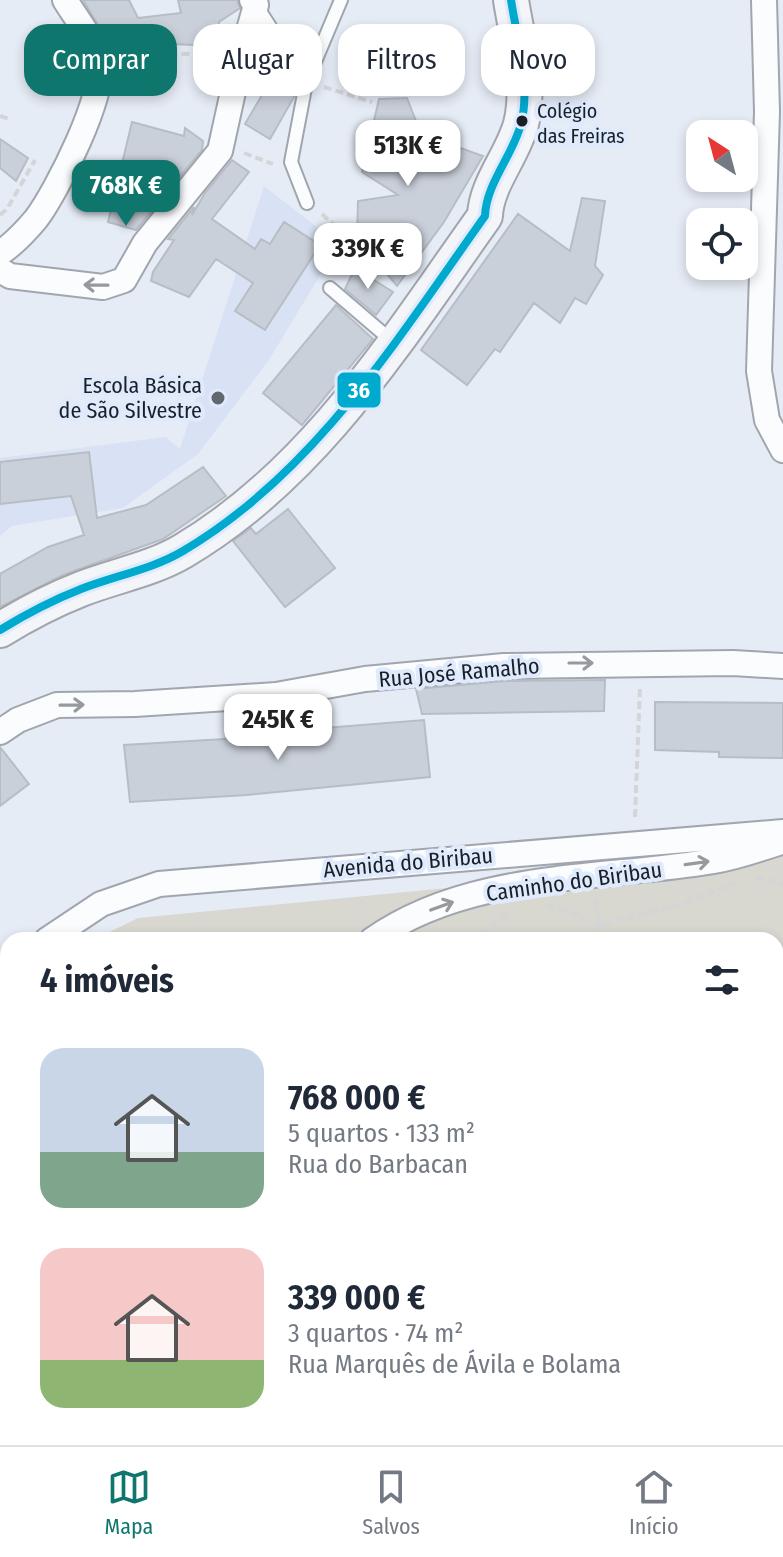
<!DOCTYPE html>
<html lang="pt">
<head>
<meta charset="utf-8">
<style>
	body { margin:0; font-family:"Fira Sans Condensed",sans-serif; background:#f6f6f7; color:#1f2937; height:100vh; display:flex; flex-direction:column; font-size:30px; white-space:nowrap }
	* { box-sizing:border-box; margin:0 }
	p { font-size:26px; color:#747a83 }
	.icon { flex:none; width:44px; height:44px; fill:none; stroke:currentColor; stroke-width:2; stroke-linecap:round; stroke-linejoin:round }
	.map { position:relative; flex:1; overflow:hidden }
	.drawer { position:absolute; left:0px; top:932px; width:784px; height:514px; display:flex; flex-direction:column; background:#fff; border-radius:24px 24px 0 0; box-shadow:0 4px 12px #0003 }
	.drawer>* { flex:none }
	.banner { position:absolute; left:24px; top:24px; width:736px; height:72px; display:flex; gap:16px }
	.needle { width:52px; rotate:324deg }
	.fabs { position:absolute; left:686px; top:120px; display:grid; gap:16px }
	.fabs a { display:grid; place-items:center; width:72px; height:72px; border-radius:16px; background:#fff; box-shadow:0 4px 12px #0003; font-size:40px }
	.price { position:absolute; translate:-50% -68px; padding:0 18px; border-radius:16px; background:#fff; color:#222; font-size:26px; line-height:52px; filter:drop-shadow(0 2px 4px #0008) }
	.price::after { content:''; position:absolute; left:50%; top:48px; width:24px; height:18px; margin-left:-12px; background:inherit; clip-path:polygon(0 0,100% 0,50% 100%) }
	.price.current { background:#0f766e; color:#fff }
	ul { padding:0; list-style:none }
	li { display:flex; align-items:center; gap:24px; height:200px; padding:0 40px }
	li span { display:grid; place-items:center; flex:none; width:224px; height:160px; border-radius:24px; color:#555 }
	li>.icon { margin-inline-start:auto }
	span .icon { width:96px; height:96px; fill:#fffc; stroke-width:1 }
	li b { font-size:34px }
	h2 { display:flex; justify-content:space-between; align-items:center; height:96px; padding:0 40px; font-size:34px }
	.chip { padding:0 28px; border-radius:24px; background:#fff; box-shadow:0 4px 12px #0003; font-size:28px; line-height:72px }
	.chip.current { background:#0f766e; color:#fff }
	.dock { display:flex; justify-content:space-around; align-items:center; height:112px; border-top:2px solid #e0e1e3; background:#fff; font-size:22px; color:#747a83 }
	.dock a { display:grid; justify-items:center; gap:4px }
	.dock .current { color:#0f766e }
	.map>svg:first-child { display:block }
	.built { fill:#d8e2f4 }
	.green { fill:#d8d8d1 }
	.lines { fill:none; stroke-linecap:round; stroke-linejoin:round }
	.stream { stroke:#bab7a5; stroke-width:7 }
	.building { fill:#cad0da; stroke:#b7bdc5; stroke-width:2 }
	.service-casing { stroke:#a1a6ae; stroke-width:16 }
	.minor-casing { stroke:#a1a6ae; stroke-width:28 }
	.secondary-casing { stroke:#a1a6ae; stroke-width:38 }
	.path { stroke:#d3d5d7; stroke-width:4; stroke-dasharray:8 4; stroke-linecap:butt }
	.service { stroke:#fbfcfe; stroke-width:12 }
	.minor { stroke:#fbfcfe; stroke-width:24 }
	.secondary { stroke:#f3f5f9; stroke-width:34 }
	.path-bridge { stroke:#d3d5d7; stroke-width:4; stroke-dasharray:8 4; stroke-linecap:butt }
	.bus-1-casing { stroke:#dfeafd; stroke-width:14 }
	.bus-1 { stroke:#00a9ce; stroke-width:8 }
	.oneway { stroke:#96999d }
	.bus-dot { fill:#1a1f27; stroke:#dfeafd; stroke-width:3 }
	.poi-dot { fill:#61676f; stroke:#dfeafd; stroke-width:3 }
	.labels { text-anchor:middle; stroke-width:8; stroke-linejoin:round; paint-order:stroke }
	.bus-label { font-size:20px; fill:#1a1f27; stroke:#dfeafd; text-anchor:start }
	.poi-label { font-size:22px; fill:#1a1f27; stroke:#dfeafd; text-anchor:end }
	.street-label { font-size:22px; fill:#1a1f27; stroke:#dfeafd }
	.line-badge { stroke:#dfeafd; stroke-width:3 }
	.badge-label { font-size:22px; text-anchor:middle; font-weight:bold; fill:#fff }
</style>
</head>
<body>
<div class="map">
<svg width="783" height="1445" viewBox="0 0 783 1445">
	<rect width="100%" height="100%" fill="#e6ecf6"/>
	<!-- built -->
	<path class="built" d="M 264,186 L 339,244 L 269,360 L 198,454 L 123,508 L 12,526 L 0,536 L 0,458 L 166,437 L 180,449 Z"/>
	<!-- green -->
	<path class="green" d="M 783,854 L 783,1155 L 776,1157 L 776,940 L 93,940 L 138,918 L 478,885 L 492,905 L 577,890 L 702,877 Z
		M 8,1024 L 8,1225 L 0,1221 L 0,1034 Z"/>
	<g class="lines">
		<!-- stream -->
		<path class="stream" d="M 776,1185 L 783,1184
			M 0,1390 L 8,1383"/>
	</g>
	<!-- building -->
	<path class="building" d="M 83,0 L 129,0 L 138,18 L 181,13 L 178,0 L 237,0 L 240,8 L 219,22 L 221,46 L 168,44 L 126,53 L 121,63 Z
		M 262,68 L 296,87 L 294,97 L 270,139 L 245,124 L 262,95 L 250,88 Z
		M 407,98 L 421,134 L 483,156 L 444,222 L 397,286 L 357,238 L 358,201 L 398,195 L 362,172 L 379,99 Z
		M 132,122 L 184,136 L 185,128 L 203,141 L 202,150 L 136,230 L 108,222 Z
		M 0,139 L 28,158 L 16,181 L 0,168 Z
		M 232,160 L 249,172 L 212,219 L 255,249 L 261,239 L 270,244 L 284,222 L 320,245 L 265,330 L 235,311 L 253,283 L 216,259 L 189,297 L 151,281 L 153,272 L 174,240 L 168,239 L 194,207 L 192,215 L 205,193 Z
		M 582,198 L 605,201 L 595,266 L 603,275 L 586,304 L 575,298 L 560,323 L 534,303 L 500,352 L 495,349 L 467,385 L 421,350 L 518,214 L 570,251 Z
		M 355,268 L 393,292 L 376,315 L 345,289 Z
		M 336,305 L 373,339 L 302,425 L 263,393 Z
		M 89,452 L 97,518 L 146,505 L 203,467 L 226,496 L 163,539 L 63,575 L 0,607 L 0,574 L 48,547 L 84,535 L 71,496 L 0,504 L 0,462 Z
		M 288,509 L 335,568 L 285,607 L 233,541 L 251,528 L 256,534 Z
		M 605,680 L 604,711 L 422,714 L 416,689 L 505,681 Z
		M 655,702 L 783,703 L 783,758 L 719,757 L 719,752 L 655,750 Z
		M 424,720 L 430,777 L 247,795 L 130,802 L 124,745 L 242,738 L 299,730 Z
		M 0,747 L 29,784 L 0,806 Z"/>
	<g class="lines">
		<!-- service casing -->
		<g class="service-casing">
			<path id="service" d="M 258,8 L 306,83
				M 307,203 L 291,162 L 306,83 L 341,0
				M 330,288 L 392,341"/>
		</g>
		<!-- minor casing -->
		<g class="minor-casing">
			<path id="minor" d="M 764,0 L 767,112 L 759,371 L 767,420 L 783,450
				M 0,253 C 14,244 25,232 36,219 C 56,193 108,91 99,59 C 93,39 76,18 65,0
				M 0,270 L 10,276 L 103,287 L 124,280 L 145,243 L 220,151 L 238,69 L 256,5 L 252,0
				M 0,732 L 18,720 L 57,705 L 135,704 L 276,695 L 365,679 L 504,666 L 733,663 L 783,666
				M 47,940 L 101,904 L 159,884 L 783,832
				M 372,940 C 470,871 601,880 714,861 C 736,857 757,850 778,843
				M 0,991 L 8,982
				M 0,1204 L 8,1198"/>
		</g>
		<!-- secondary casing -->
		<g class="secondary-casing">
			<path id="secondary" d="M 0,630 C 26,614 53,600 81,589 C 114,576 153,569 183,551 C 315,473 398,338 485,216 C 486,184 513,155 521,124 C 531,85 517,39 511,0
				M 512,1445 C 555,1438 625,1434 666,1445"/>
		</g>
		<!-- path -->
		<path class="path" d="M 122,61 L 137,57 L 217,52
			M 324,87 L 372,102
			M 0,116 L 10,119
			M 244,153 L 273,164
			M 322,214 L 347,237 L 348,254 L 339,272
			M 0,215 L 7,209 L 35,160
			M 635,817 L 640,687
			M 756,877 L 783,884
			M 596,899 L 598,914
			M 547,906 L 567,911 L 591,923 L 607,923 L 682,904 L 736,883
			M 599,923 L 600,940
			M 472,940 L 508,913
			M 776,980 L 783,977
			M 776,1072 L 783,1068
			M 776,1112 L 783,1112"/>
		<!-- service -->
		<use href="#service" class="service"/>
		<!-- minor -->
		<use href="#minor" class="minor"/>
		<!-- secondary -->
		<use href="#secondary" class="secondary"/>
		<!-- path-bridge -->
		<path class="path-bridge" d="M 598,914 L 599,930"/>
		<!-- bus-1 casing -->
		<g class="bus-1-casing">
			<path id="bus-1" d="M 0,630 C 26,614 53,600 81,589 C 114,576 153,569 183,551 C 315,473 398,338 485,216 C 486,184 513,155 521,124 C 531,85 517,39 511,0"/>
		</g>
		<!-- bus-1 -->
		<use href="#bus-1" class="bus-1"/>
	</g>
	<!-- one-way arrows -->
	<defs><path id="oneway-shaft" d="M-6 0H5M1.5-3L5.5 0L1.5 3" fill="none" stroke-width="1.6" stroke-linecap="round" stroke-linejoin="round" transform="scale(2)"/></defs>
	<g class="oneway">
		<use href="#oneway-shaft" transform="translate(96 285) rotate(-179)"/>
		<use href="#oneway-shaft" transform="translate(581 663)"/>
		<use href="#oneway-shaft" transform="translate(72 705) rotate(-1)"/>
		<use href="#oneway-shaft" transform="translate(697 863) rotate(-8)"/>
		<use href="#oneway-shaft" transform="translate(442 906) rotate(-20)"/>
	</g>
	<!-- markers -->
	<circle class="bus-dot" cx="522" cy="121" r="7"/>
	<circle class="poi-dot" cx="218" cy="398" r="8"/>
	<g class="labels">
		<!-- bus labels -->
		<g class="bus-label">
			<text x="537" y="118">Colégio<tspan x="537" dy="25">das Freiras</tspan></text>
		</g>
		<!-- poi labels -->
		<g class="poi-label">
			<text x="202" y="393">Escola Básica<tspan x="202" dy="25">de São Silvestre</tspan></text>
		</g>
		<!-- street labels -->
		<g class="street-label">
			<text transform="translate(459 672) rotate(-5)" y="8">Rua José Ramalho</text>
			<text transform="translate(408 862) rotate(-5)" y="8">Avenida do Biribau</text>
			<text transform="translate(574 881) rotate(-8)" y="8">Caminho do Biribau</text>
		</g>
	</g>
	<rect class="line-badge" x="336" y="371" width="46" height="38" rx="8" fill="#00a9ce"/>
	<g class="badge-label">
		<text x="359" y="398">36</text>
	</g>
</svg>
<div class="fabs">
<a><svg class="needle" viewBox="-14 -14 28 28"><path d="M0-13l5 13h-10z" fill="#e53935"/><path d="M0 13l5-13h-10z" fill="#747a83"/></svg></a>
<a><svg class="icon" aria-label="locate" viewBox="0 0 24 24"><circle cx="12" cy="12" r="6"/><path d="M12 2v4M12 18v4M2 12h4M18 12h4"/></svg></a>
</div>
<b class="price" style="left:408px;top:188px">513K €</b>
<b class="price current" style="left:126px;top:228px">768K €</b>
<b class="price" style="left:368px;top:291px">339K €</b>
<b class="price" style="left:278px;top:762px">245K €</b>
<div class="banner">
<a class="chip current">Comprar</a>
<a class="chip">Alugar</a>
<a class="chip">Filtros</a>
<a class="chip">Novo</a>
</div>
<section class="drawer">
<h2>4 imóveis<svg class="icon" aria-label="filters" viewBox="0 0 24 24"><path d="M4 7h16M4 17h16"/><circle cx="9" cy="7" r="2"/><circle cx="15" cy="17" r="2"/></svg></h2>
<ul>
<li><span style="background:linear-gradient(#c9d6e8 65%,#7fa58c 0)"><svg class="icon" aria-label="home" viewBox="0 0 24 24"><path d="M3 11l9-7 9 7M6 9v11h12V9"/></svg></span><div><b>768 000 €</b><p>5 quartos · 133 m²</p><p>Rua do Barbacan</p></div></li>
<li><span style="background:linear-gradient(#f6c9c9 70%,#8fb573 0)"><svg class="icon" aria-label="home" viewBox="0 0 24 24"><path d="M3 11l9-7 9 7M6 9v11h12V9"/></svg></span><div><b>339 000 €</b><p>3 quartos · 74 m²</p><p>Rua Marquês de Ávila e Bolama</p></div></li>
</ul>
</section>
</div>
<nav class="dock">
<a class="current"><svg class="icon" aria-label="map" viewBox="0 0 24 24"><path d="M3 6l6-2 6 2 6-2v14l-6 2-6-2-6 2zM9 4v14M15 6v14"/></svg>Mapa</a>
<a><svg class="icon" aria-label="saved" viewBox="0 0 24 24"><path d="M7 4h10v16l-5-4-5 4z"/></svg>Salvos</a>
<a><svg class="icon" aria-label="home" viewBox="0 0 24 24"><path d="M3 11l9-7 9 7M6 9v11h12V9"/></svg>Início</a>
</nav>
</body>
</html>
